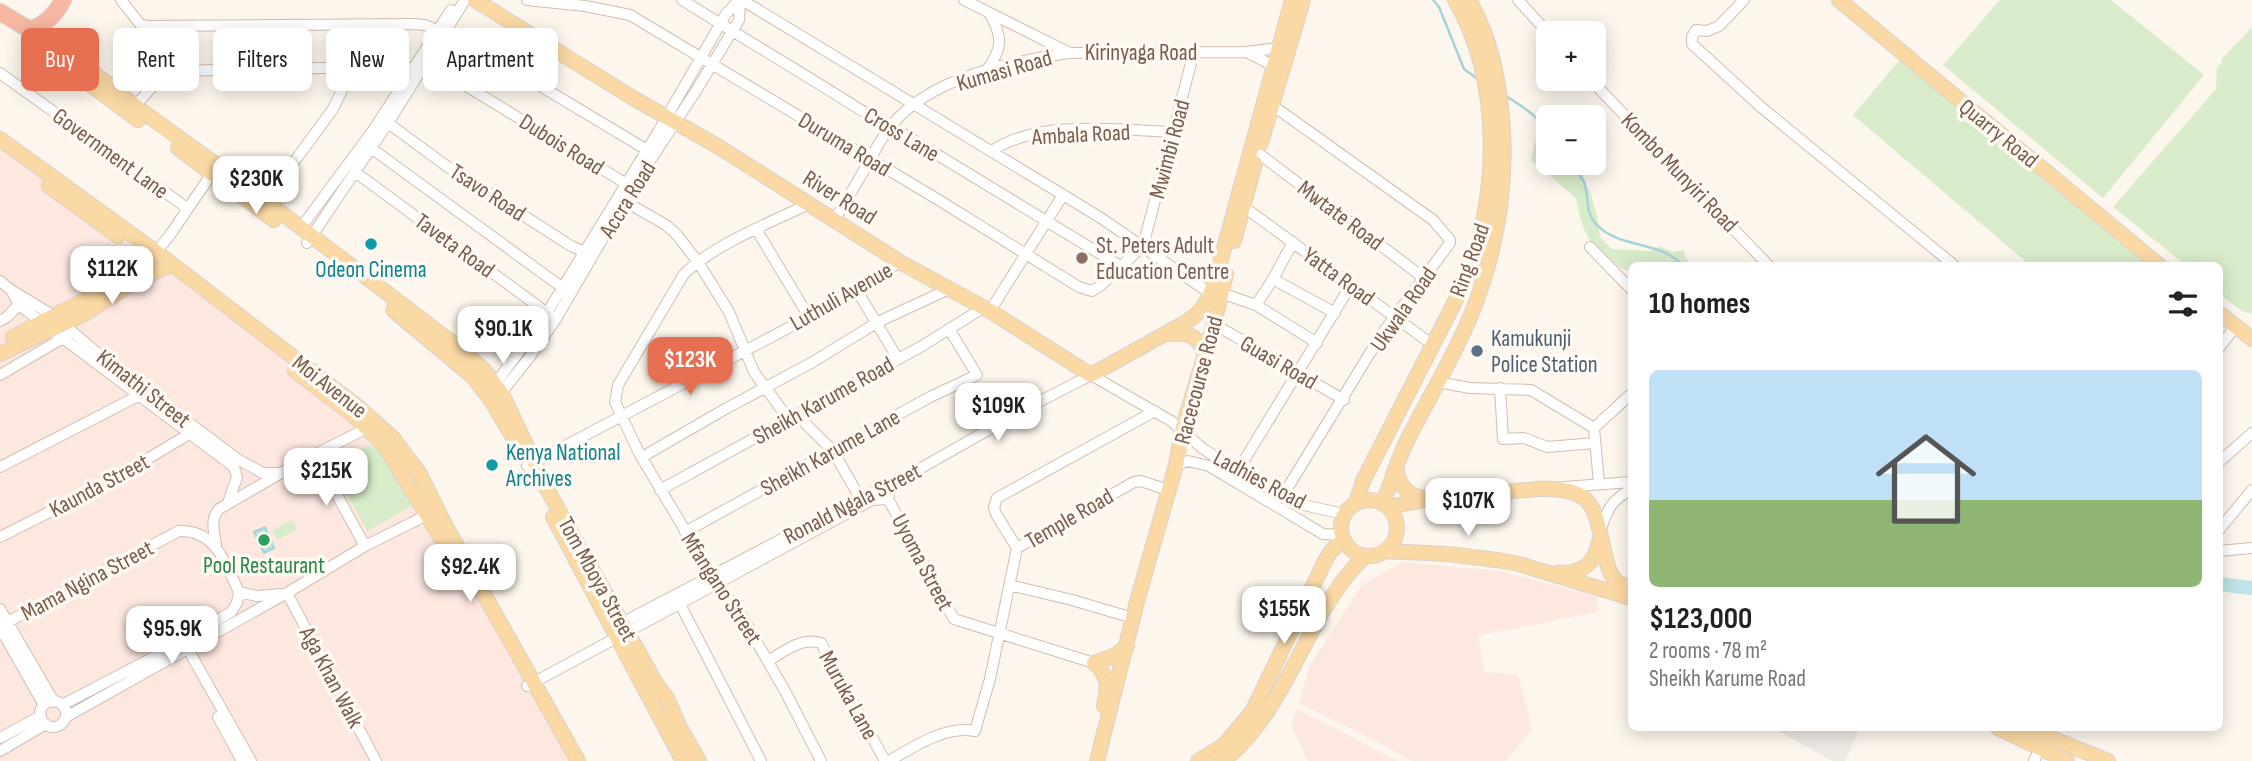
<!DOCTYPE html>
<html lang="en">
<head>
<meta charset="utf-8">
<style>
	body { margin:0; font-family:"Sofia Sans Condensed",sans-serif; background:#f6f6f6; color:#222; height:100vh; display:flex; flex-direction:column; font-size:26px; white-space:nowrap }
	* { box-sizing:border-box; margin:0 }
	p { font-size:23px; color:#767676 }
	.icon { flex:none; width:38px; height:38px; fill:none; stroke:currentColor; stroke-width:2; stroke-linecap:round; stroke-linejoin:round }
	.map { position:relative; flex:1; overflow:hidden }
	.drawer { position:absolute; left:1628px; top:262px; width:595px; height:469px; display:flex; flex-direction:column; background:#fff; border-radius:10px; box-shadow:0 4px 18px #0003 }
	.drawer>* { flex:none }
	.banner { position:absolute; left:21px; top:28px; width:665px; height:63px; display:flex; gap:14px }
	.tools { position:absolute; left:1536px; top:21px; display:grid; gap:14px }
	.tools a { display:grid; place-items:center; width:70px; height:70px; border-radius:10px; background:#fff; box-shadow:0 4px 18px #0003; font-size:35px }
	.price { position:absolute; translate:-50% -60px; padding:0 16px; border-radius:14px; background:#fff; color:#222; font-size:23px; line-height:46px; filter:drop-shadow(0 2px 4px #0008) }
	.price::after { content:''; position:absolute; left:50%; top:42px; width:21px; height:16px; margin-left:-10px; background:inherit; clip-path:polygon(0 0,100% 0,50% 100%) }
	.price.active { background:#e76f51; color:#fff }
	ul { padding:0; list-style:none }
	li { display:grid; align-content:center; gap:14px; height:371px; padding:0 21px }
	li span { display:grid; place-items:center; height:217px; border-radius:10px; color:#555 }
	li>.icon { margin-inline-start:auto }
	span .icon { width:126px; height:126px; fill:#fffc; stroke-width:1 }
	li b { font-size:30px }
	h2 { display:flex; justify-content:space-between; align-items:center; height:84px; padding:0 21px; font-size:30px }
	.chip { padding:0 24px; border-radius:10px; background:#fff; box-shadow:0 4px 18px #0003; font-size:24px; line-height:63px }
	.chip.active { background:#e76f51; color:#fff }
	.map>svg:first-child { display:block }
	.commercial { fill:#fde8e0 }
	.industrial { fill:#efe9e4 }
	.green { fill:#d8ecc9 }
	.water { fill:#bfe3e8; stroke:#a5d3da; stroke-width:2 }
	.lines { fill:none; stroke-linecap:round; stroke-linejoin:round }
	.stream { stroke:#a5d3da; stroke-width:2.5 }
	.river { stroke:#bfe3e8; stroke-width:14 }
	.minor-casing { stroke:#d1beb0; stroke-width:12 }
	.major-casing { stroke:#dad1cd; stroke-width:16 }
	.highway-casing { stroke:#dad1cd; stroke-width:18 }
	.minor { stroke:#fff; stroke-width:10 }
	.major { stroke:#fbd9a5; stroke-width:14 }
	.highway { stroke:#f7b7a3; stroke-width:16 }
	.culture-dot { fill:#0f9aa8; stroke:#fffaf3; stroke-width:2.5 }
	.education-dot { fill:#8d6e63; stroke:#fffaf3; stroke-width:2.5 }
	.service-dot { fill:#5c6f8a; stroke:#fffaf3; stroke-width:2.5 }
	.leisure-dot { fill:#2e9e5b; stroke:#fffaf3; stroke-width:2.5 }
	.labels { text-anchor:middle; stroke-width:7; stroke-linejoin:round; paint-order:stroke }
	.street-label { font-size:23px; fill:#7a5c4d; stroke:#fffaf3 }
	.education-label { font-size:23px; fill:#785e54; stroke:#fffaf3; text-anchor:start }
	.culture-label { font-size:23px; fill:#0d838f; stroke:#fffaf3 }
	.service-label { font-size:23px; fill:#4e5e75; stroke:#fffaf3; text-anchor:start }
	.leisure-label { font-size:23px; fill:#27864d; stroke:#fffaf3 }
</style>
</head>
<body>
<div class="map">
<svg width="2252" height="761" viewBox="0 0 2252 761">
	<rect width="100%" height="100%" fill="#fdf6ec"/>
	<!-- commercial -->
	<path class="commercial" d="M 0,134 L 303,360 L 428,477 L 587,761 L 0,761 Z
		M 1402,562 L 1500,571 L 1598,597 L 1597,612 L 1478,636 L 1485,672 L 1518,675 L 1532,729 L 1506,761 L 1411,761 L 1388,747 L 1299,703 L 1309,667 L 1361,586 Z
		M 1297,709 L 1398,761 L 1308,761 L 1291,725 Z"/>
	<!-- industrial -->
	<path class="industrial" d="M 1773,728 L 1860,728 L 1845,761 L 1832,761 Z"/>
	<!-- green -->
	<path class="green" d="M 2000,0 L 2111,0 L 2204,75 L 2103,198 L 1943,65 Z
		M 2252,27 L 2252,314 L 2242,311 L 2219,294 L 2219,266 L 2187,266 L 2113,207 L 2216,89 L 2217,68 L 2222,62 L 2222,59 Z
		M 1900,60 L 2142,262 L 2138,266 L 2031,266 L 1853,115 Z
		M 1545,131 L 1549,133 L 1549,163 L 1576,164 L 1578,174 L 1590,191 L 1597,216 L 1600,237 L 1612,249 L 1650,251 L 1659,246 L 1673,252 L 1685,250 L 1684,254 L 1688,261 L 1684,266 L 1631,266 L 1631,273 C 1594,254 1583,239 1576,198 L 1531,160 L 1537,134 Z
		M 369,445 L 382,451 L 412,506 L 367,531 L 331,467 Z
		M 292,520 L 297,529 L 277,540 L 272,531 Z"/>
	<!-- water -->
	<path class="water" d="M 265,527 L 274,548 L 264,553 L 254,532 Z"/>
	<g class="lines">
		<!-- stream -->
		<path class="stream" d="M 1433,0 L 1439,7 L 1464,69 L 1479,80
			M 1506,96 C 1523,107 1541,117 1549,137
			M 1569,163 C 1574,168 1580,174 1583,180 C 1590,193 1584,210 1595,223 C 1617,249 1661,240 1683,266"/>
		<!-- river -->
		<path class="river" d="M 2219,584 L 2252,588"/>
		<!-- minor casing -->
		<g class="minor-casing">
			<path id="minor" d="M 121,0 L 140,24 L 146,26 L 413,24 L 425,25 L 437,30
				M 527,0 L 585,6 L 630,15 L 937,199 L 1079,287 L 1092,291 L 1100,286 L 1143,246 L 1194,52
				M 682,0 C 751,43 821,84 889,128 L 900,132 L 1122,267
				M 742,0 L 1101,218 L 1211,294
				M 964,0 L 1070,53 L 1246,52 L 1285,47
				M 1518,0 L 1549,34
				M 1744,0 L 1719,26 L 1707,31 L 1696,30 L 1692,37 L 1692,44 L 1761,107 L 1955,266
				M 447,30 L 647,150
				M 1246,52 L 1278,68
				M 427,62 L 625,183
				M 987,70 C 1003,48 1003,36 989,13
				M 0,73 L 187,208
				M 1590,79 L 1769,266
				M 1272,105 L 1433,220 L 1450,240 L 1450,243 L 1381,335 L 1282,497
				M 135,106 L 161,77 L 170,71 L 375,67 L 415,68
				M 388,123 L 445,165 L 571,246 L 589,254
				M 371,148 L 567,291
				M 992,151 C 1038,119 1119,130 1173,132
				M 1258,153 L 1424,278
				M 294,162 L 333,109 L 353,67
				M 355,172 L 550,315
				M 624,201 L 666,225 L 677,235 L 698,262 L 729,312 L 754,372 L 789,420
				M 809,204 C 771,222 715,244 684,274 L 618,385 L 615,402 L 639,453 L 717,584 L 740,613 L 785,691 L 821,761
				M 1244,207 L 1433,345
				M 835,219 C 847,199 859,180 870,159 C 876,149 882,137 890,127 C 930,77 1009,62 1069,53
				M 300,229 L 374,129 L 451,10
				M 756,229 L 809,317
				M 307,243 L 388,123 L 465,0
				M 1590,247 L 1631,289
				M 156,252 L 170,235 L 215,169
				M 1273,279 L 1335,313
				M 0,281 L 11,290 L 54,316 L 109,363 L 239,460 L 263,473 L 282,473
				M 856,289 L 898,359
				M 11,290 L 19,305 L 234,467 L 237,477 L 228,503
				M 1221,293 L 1256,305 L 1317,343
				M 1256,305 L 1273,279 L 1293,242
				M 990,311 L 1063,195
				M 0,321 L 7,317 L 24,299
				M 1214,324 L 1344,400
				M 2219,348 L 2235,327
				M 0,375 L 68,335
				M 1438,382 L 1470,388 L 1531,390 L 1594,428 L 1599,484
				M 1500,388 L 1503,439 L 1524,438 L 1547,447 L 1595,443
				M 491,390 L 547,313 L 658,132 L 726,14 L 739,0
				M 497,398 L 529,358 L 556,319 L 632,188 L 696,91 L 739,20 L 740,0
				M 797,415 L 833,451 L 860,498
				M 1594,428 L 1631,394
				M 315,455 L 365,546
				M 642,457 L 727,408 L 811,363 L 878,322 L 949,289
				M 2219,462 L 2252,433
				M 1176,465 L 1188,461 L 1209,466 L 1323,534 L 1341,535
				M 527,466 L 809,317 L 900,262
				M 0,467 L 138,396
				M 1237,472 L 1351,285
				M 1564,487 L 1631,482
				M 660,490 L 922,346 L 983,308
				M 889,495 L 888,499 L 954,619 L 1094,663
				M 1601,529 C 1607,510 1612,499 1631,490
				M 2219,530 L 2252,490
				M 685,532 L 930,397 L 977,375 L 949,329
				M 0,537 L 111,481 L 189,434 L 192,429
				M 216,545 C 214,532 210,519 219,509 L 300,462 L 373,425
				M 1017,548 L 996,514 L 994,507 L 997,498 L 1155,411
				M 2219,551 L 2252,548
				M 1009,585 L 1072,600 L 1133,618
				M 239,592 L 257,596 L 281,594
				M 287,593 L 376,761
				M 680,604 L 761,761
				M 0,609 L 54,702
				M 0,626 L 179,531 C 217,530 225,564 239,592
				M 616,626 L 883,486 L 891,485 L 1027,408 L 1091,375 L 1171,421 L 1202,448 L 1251,480 L 1299,504 L 1344,514
				M 0,628 L 44,705
				M 185,644 L 251,761
				M 768,661 C 785,651 801,637 821,643 L 885,761
				M 990,679 L 1017,548 L 1134,482 L 1141,481 L 1168,490
				M 527,686 L 872,500 L 888,499
				M40 714a13 13 0 1 1 26 0a13 13 0 1 1-26 0Z
				M 62,705 L 177,645 L 231,612 L 237,603 L 239,592
				M 66,717 L 287,593 L 365,546 L 433,512
				M 218,717 L 242,761
				M 0,738 L 41,716
				M 0,751 L 46,724
				M 889,761 C 913,747 946,725 975,731 L 989,682
				M 2034,761 L 2040,748"/>
		</g>
		<!-- major casing -->
		<g class="major-casing">
			<path id="major" d="M 475,0 L 633,98 L 719,147 L 900,262 L 990,311 L 1091,375 L 1188,321 C 1203,311 1209,299 1215,281 L 1292,0
				M 1839,0 L 2160,266
				M 40,26 L 53,40 L 135,106 L 250,189 L 462,350 L 486,372 L 502,394 L 548,491 L 657,685 L 667,698 L 679,726 L 699,761
				M 30,30 L 61,63 L 138,120
				M 0,139 L 156,252 L 356,405 L 393,438 L 420,474 L 446,527 L 578,761
				M 1261,143 L 1303,0
				M 178,148 L 274,220
				M 49,186 L 118,236
				M 1234,241 L 1255,163
				M 393,310 L 473,377 L 492,402 L 512,436
				M 2219,313 L 2252,339
				M 1170,334 C 1188,332 1198,336 1204,352
				M 13,337 L 108,288 L 156,252
				M 0,354 L 84,314 L 138,280 L 171,265
				M 295,371 L 353,415 L 385,446 L 459,568
				M 1396,469 C 1400,485 1406,495 1423,498
				M1341 528a28 28 0 1 1 56 0a28 28 0 1 1-56 0Z
				M 1356,503 L 1363,481 L 1467,278 C 1499,191 1502,82 1455,0
				M 1383,503 C 1391,483 1397,462 1406,443 C 1427,400 1453,359 1471,315 C 1497,251 1508,185 1502,117 C 1498,74 1490,37 1469,0
				M 1389,507 L 1428,499 L 1537,489 C 1596,487 1594,507 1605,555 C 1607,564 1609,574 1616,581 C 1620,584 1626,586 1631,588
				M 553,517 L 683,761
				M 1386,551 L 1447,554 L 1497,560 L 1519,564 L 1631,598
				M 1557,573 C 1581,574 1595,565 1599,541
				M 1094,663 C 1109,675 1108,688 1104,706
				M 1094,663 L 1116,655 L 1127,646
				M 1998,728 L 2067,761
				M 2027,728 L 2108,761
				M 1097,761 L 1138,598 L 1176,465 L 1182,430 L 1214,324 L 1226,274
				M 1198,761 L 1224,745 L 1252,712 L 1325,561 L 1331,551 L 1343,540
				M 1223,761 C 1274,721 1295,656 1328,603 C 1339,586 1350,569 1366,556"/>
		</g>
		<!-- highway casing -->
		<g class="highway-casing">
			<path id="highway" d="M 0,12 L 30,30 C 45,25 56,14 63,0"/>
		</g>
		<!-- minor -->
		<use href="#minor" class="minor"/>
		<!-- major -->
		<use href="#major" class="major"/>
		<!-- highway -->
		<use href="#highway" class="highway"/>
	</g>
	<!-- markers -->
	<g class="culture-dot">
		<circle cx="371" cy="244" r="7"/>
		<circle cx="492" cy="465" r="7"/>
	</g>
	<circle class="education-dot" cx="1082" cy="258" r="7"/>
	<circle class="service-dot" cx="1477" cy="351" r="7"/>
	<circle class="leisure-dot" cx="264" cy="540" r="7"/>
	<g class="labels">
		<!-- street labels -->
		<g class="street-label">
			<text x="1141" y="60">Kirinyaga Road</text>
			<text transform="translate(1004 70) rotate(-16)" y="8">Kumasi Road</text>
			<text transform="translate(1999 133) rotate(39)" y="8">Quarry Road</text>
			<text transform="translate(902 134) rotate(31)" y="8">Cross Lane</text>
			<text transform="translate(1081 134) rotate(-3)" y="8">Ambala Road</text>
			<text transform="translate(562 144) rotate(32)" y="8">Dubois Road</text>
			<text transform="translate(845 144) rotate(31)" y="8">Duruma Road</text>
			<text transform="translate(1169 149) rotate(-75)" y="8">Mwimbi Road</text>
			<text transform="translate(111 153) rotate(36)" y="8">Government Lane</text>
			<text transform="translate(1680 172) rotate(46)" y="8">Kombo Munyiri Road</text>
			<text transform="translate(488 192) rotate(33)" y="8">Tsavo Road</text>
			<text transform="translate(840 197) rotate(32)" y="8">River Road</text>
			<text transform="translate(627 199) rotate(-58)" y="8">Accra Road</text>
			<text transform="translate(1341 215) rotate(37)" y="8">Mwtate Road</text>
			<text transform="translate(455 245) rotate(36)" y="8">Taveta Road</text>
			<text transform="translate(1469 260) rotate(-70)" y="8">Ring Road</text>
			<text transform="translate(1339 276) rotate(36)" y="8">Yatta Road</text>
			<text transform="translate(841 296) rotate(-30)" y="8">Luthuli Avenue</text>
			<text transform="translate(1403 309) rotate(-55)" y="8">Ukwala Road</text>
			<text transform="translate(1279 362) rotate(30)" y="8">Guasi Road</text>
			<text transform="translate(1198 380) rotate(-75)" y="8">Racecourse Road</text>
			<text transform="translate(330 386) rotate(38)" y="8">Moi Avenue</text>
			<text transform="translate(144 388) rotate(38)" y="8">Kimathi Street</text>
			<text transform="translate(823 400) rotate(-29)" y="8">Sheikh Karume Road</text>
			<text transform="translate(830 452) rotate(-29)" y="8">Sheikh Karume Lane</text>
			<text transform="translate(1260 479) rotate(28)" y="8">Ladhies Road</text>
			<text transform="translate(99 485) rotate(-28)" y="8">Kaunda Street</text>
			<text transform="translate(852 503) rotate(-27)" y="8">Ronald Ngala Street</text>
			<text transform="translate(1069 518) rotate(-30)" y="8">Temple Road</text>
			<text transform="translate(923 562) rotate(62)" y="8">Uyoma Street</text>
			<text transform="translate(598 579) rotate(61)" y="8">Tom Mboya Street</text>
			<text transform="translate(87 580) rotate(-28)" y="8">Mama Ngina Street</text>
			<text transform="translate(722 588) rotate(57)" y="8">Mfangano Street</text>
			<text transform="translate(332 677) rotate(62)" y="8">Aga Khan Walk</text>
			<text transform="translate(849 695) rotate(61)" y="8">Muruka Lane</text>
		</g>
		<!-- education labels -->
		<g class="education-label">
			<text x="1096" y="253">St. Peters Adult<tspan x="1096" dy="26">Education Centre</tspan></text>
		</g>
		<!-- culture labels -->
		<g class="culture-label">
			<text x="371" y="277">Odeon Cinema</text>
			<text x="506" y="460" text-anchor="start">Kenya National<tspan x="506" dy="26">Archives</tspan></text>
		</g>
		<!-- service labels -->
		<g class="service-label">
			<text x="1491" y="346">Kamukunji<tspan x="1491" dy="26">Police Station</tspan></text>
		</g>
		<!-- leisure labels -->
		<g class="leisure-label">
			<text x="264" y="573">Pool Restaurant</text>
		</g>
	</g>
</svg>
<div class="tools">
<a>+</a>
<a>−</a>
</div>
<b class="price" style="left:256px;top:216px">$230K</b>
<b class="price" style="left:112px;top:306px">$112K</b>
<b class="price" style="left:503px;top:366px">$90.1K</b>
<b class="price active" style="left:690px;top:397px">$123K</b>
<b class="price" style="left:998px;top:443px">$109K</b>
<b class="price" style="left:326px;top:508px">$215K</b>
<b class="price" style="left:1468px;top:538px">$107K</b>
<b class="price" style="left:470px;top:604px">$92.4K</b>
<b class="price" style="left:1284px;top:646px">$155K</b>
<b class="price" style="left:172px;top:666px">$95.9K</b>
<div class="banner">
<a class="chip active">Buy</a>
<a class="chip">Rent</a>
<a class="chip">Filters</a>
<a class="chip">New</a>
<a class="chip">Apartment</a>
</div>
<section class="drawer">
<h2>10 homes<svg class="icon" aria-label="filters" viewBox="0 0 24 24"><path d="M4 7h16M4 17h16"/><circle cx="9" cy="7" r="2"/><circle cx="15" cy="17" r="2"/></svg></h2>
<ul>
<li><span style="background:linear-gradient(#bfe0f5 60%,#8fb573 0)"><svg class="icon" aria-label="home" viewBox="0 0 24 24"><path d="M3 11l9-7 9 7M6 9v11h12V9"/></svg></span><div><b>$123,000</b><p>2 rooms · 78 m²</p><p>Sheikh Karume Road</p></div></li>
</ul>
</section>
</div>
</body>
</html>
